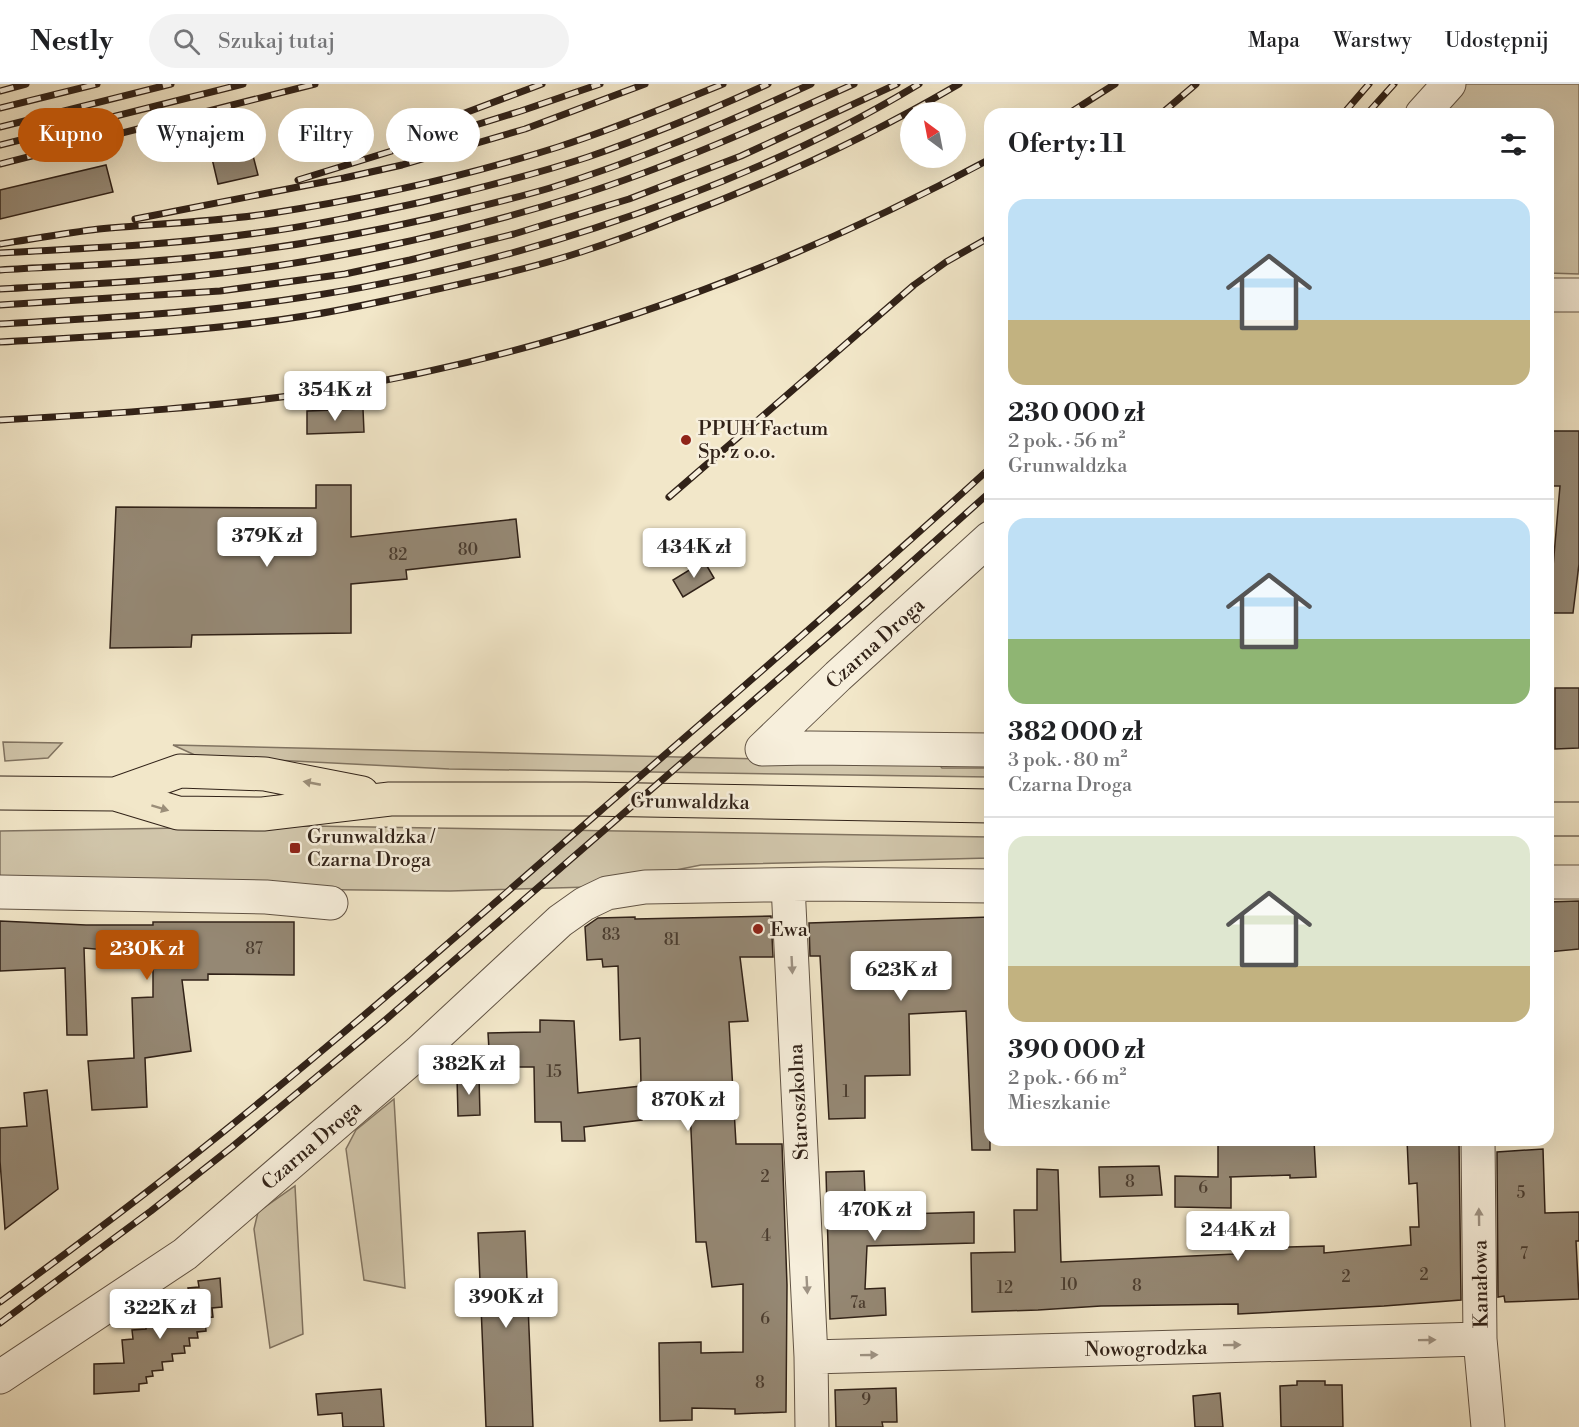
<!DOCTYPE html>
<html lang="pl">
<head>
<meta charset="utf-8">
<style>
	body { margin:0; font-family:"Libre Bodoni",serif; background:#f2f2f2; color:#202124; height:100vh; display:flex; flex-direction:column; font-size:22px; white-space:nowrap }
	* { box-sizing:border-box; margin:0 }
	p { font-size:20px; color:#757577 }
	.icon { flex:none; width:33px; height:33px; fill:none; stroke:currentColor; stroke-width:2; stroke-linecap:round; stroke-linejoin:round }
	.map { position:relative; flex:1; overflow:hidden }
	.panel { position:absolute; left:984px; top:24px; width:570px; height:1038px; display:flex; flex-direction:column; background:#fff; border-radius:18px; box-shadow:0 6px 24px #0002 }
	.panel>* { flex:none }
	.hud { position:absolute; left:18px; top:24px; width:570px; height:54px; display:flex; gap:12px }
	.needle { width:39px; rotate:328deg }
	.tools { position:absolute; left:900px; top:18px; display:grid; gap:12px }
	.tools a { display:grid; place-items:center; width:66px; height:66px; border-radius:50%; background:#fff; box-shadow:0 6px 24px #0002; font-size:30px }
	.price { position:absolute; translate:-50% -51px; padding:0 14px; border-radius:6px; background:#fff; color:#222; font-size:20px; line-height:39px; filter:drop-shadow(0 2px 3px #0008) }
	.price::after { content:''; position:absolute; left:50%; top:36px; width:18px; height:14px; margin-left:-9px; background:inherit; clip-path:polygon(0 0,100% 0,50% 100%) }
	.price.current { background:#b45309; color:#fff }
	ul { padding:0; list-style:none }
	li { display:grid; align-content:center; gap:12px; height:318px; padding:0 24px }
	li+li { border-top:2px solid #e0e0e0 }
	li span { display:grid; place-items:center; height:186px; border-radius:18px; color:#555 }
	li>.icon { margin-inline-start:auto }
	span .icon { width:108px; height:108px; fill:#fffc; stroke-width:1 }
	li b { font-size:26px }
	h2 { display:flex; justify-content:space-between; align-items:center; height:72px; padding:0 24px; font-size:26px }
	.chip { padding:0 21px; border-radius:27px; background:#fff; box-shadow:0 6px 24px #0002; font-size:21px; line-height:54px }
	.chip.current { background:#b45309; color:#fff }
	header { display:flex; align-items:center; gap:36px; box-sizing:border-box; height:84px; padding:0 30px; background:#fff; border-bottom:2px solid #e0e0e0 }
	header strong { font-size:28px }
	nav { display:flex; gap:33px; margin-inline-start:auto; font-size:21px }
	.search { width:420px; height:54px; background:#f2f2f2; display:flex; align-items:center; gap:15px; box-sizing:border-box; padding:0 21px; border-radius:33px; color:#757577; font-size:22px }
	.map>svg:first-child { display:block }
	.green { fill:#d1c6ab; stroke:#817462; stroke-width:1.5 }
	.building { fill:#958874; stroke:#312218; stroke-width:1.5 }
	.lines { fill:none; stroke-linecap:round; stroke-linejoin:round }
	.minor-casing { stroke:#615344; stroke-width:35 }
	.major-casing { stroke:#312218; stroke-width:35 }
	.minor { stroke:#f7efdc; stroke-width:33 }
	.major { stroke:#f2e7c9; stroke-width:33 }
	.rail-casing { stroke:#312218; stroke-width:7 }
	.rail { stroke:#f7efdc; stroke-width:4.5; stroke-dasharray:14; stroke-linecap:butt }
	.oneway { fill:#9b8e79 }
	.oneway2 { fill:#9e9384 }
	.poi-dot { fill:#8f2418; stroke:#f7efdc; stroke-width:2 }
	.labels { text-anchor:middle; stroke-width:5; stroke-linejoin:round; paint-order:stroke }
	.number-label { font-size:16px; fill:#4a3c2f }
	.poi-label { font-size:20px; fill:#312218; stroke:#f7efdc; text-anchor:start }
	.street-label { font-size:20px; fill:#312218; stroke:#f7efdc }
</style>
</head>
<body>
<header>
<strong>Nestly</strong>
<div class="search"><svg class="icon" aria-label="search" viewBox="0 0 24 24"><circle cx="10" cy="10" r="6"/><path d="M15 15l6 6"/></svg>Szukaj tutaj</div>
<nav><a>Mapa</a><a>Warstwy</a><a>Udostępnij</a></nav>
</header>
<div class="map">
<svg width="1579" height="1343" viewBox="0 0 1579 1343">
	<rect width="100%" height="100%" fill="#f2e7c9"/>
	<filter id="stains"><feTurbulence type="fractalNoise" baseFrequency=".00333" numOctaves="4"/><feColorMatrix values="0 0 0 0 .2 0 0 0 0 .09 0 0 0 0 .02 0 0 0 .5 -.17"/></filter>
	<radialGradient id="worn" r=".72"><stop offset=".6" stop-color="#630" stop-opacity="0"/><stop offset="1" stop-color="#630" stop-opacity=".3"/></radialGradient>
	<!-- green -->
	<path class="green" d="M 1449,0 L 1579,0 L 1579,190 L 1548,189 L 1548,30 L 1423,30 Z
		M 3,658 L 62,659 L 48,674 L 5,677 Z
		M 173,661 L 763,675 L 936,677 L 942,684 L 990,684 L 990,693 L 449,685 L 197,672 Z
		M 310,742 L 990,753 L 990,774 L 701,781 L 590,803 L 450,807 L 0,802 L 0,747 Z
		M 394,1015 L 405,1204 L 364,1196 L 346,1065 L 356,1046 Z
		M 295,1102 L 303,1250 L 270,1264 L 254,1145 L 258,1128 Z"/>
	<!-- building -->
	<path class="building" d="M 249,56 L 258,91 L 218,100 L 210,66 Z
		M 106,81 L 113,108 L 0,135 L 0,106 Z
		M 363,325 L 364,348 L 307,350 L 307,327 Z
		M 1548,347 L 1579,347 L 1579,480 L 1573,529 L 1549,529 L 1560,402 L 1548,402 Z
		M 316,401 L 351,401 L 351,453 L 516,435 L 520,473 L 406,486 L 407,495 L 351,500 L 351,549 L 192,551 L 191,563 L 110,564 L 116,423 L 316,424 Z
		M 704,477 L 714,494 L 683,513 L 673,496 Z
		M 1555,604 L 1579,604 L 1579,664 L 1555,665 Z
		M 1579,817 L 1579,865 L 1548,868 L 1548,818 Z
		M 771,832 L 773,873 L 740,873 L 748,937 L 729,938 L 736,1060 L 782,1060 L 787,1201 L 786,1328 L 735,1330 L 735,1325 L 692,1324 L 692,1336 L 660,1337 L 659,1259 L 701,1258 L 701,1269 L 743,1268 L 743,1200 L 712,1203 L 706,1158 L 696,1158 L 689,1002 L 641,1003 L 642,1036 L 584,1043 L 585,1057 L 562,1057 L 561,1038 L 535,1038 L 534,983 L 490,983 L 488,949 L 540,948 L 540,936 L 574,937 L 578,1009 L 641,1002 L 640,954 L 620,956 L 618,882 L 603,883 L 602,875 L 587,876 L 585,843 L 598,834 L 635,833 L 635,835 Z
		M 990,833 L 990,1066 L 972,1066 L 966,927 L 909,930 L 910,991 L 865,992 L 865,1034 L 829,1035 L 820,872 L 810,872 L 809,839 Z
		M 0,837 L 86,841 L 153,841 L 153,838 L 294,838 L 294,891 L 208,890 L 208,896 L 182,896 L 191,967 L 145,974 L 147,1023 L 92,1026 L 88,977 L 134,974 L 132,914 L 153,913 L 153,870 L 84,864 L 87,951 L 67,951 L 65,884 L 0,887 Z
		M 479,992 L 480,1031 L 458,1032 L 457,993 Z
		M 47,1006 L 58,1105 L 5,1145 L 0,1077 L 0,1044 L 27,1042 L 24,1009 Z
		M 1218,1056 L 1314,1056 L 1316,1093 L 1290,1094 L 1290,1091 L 1229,1093 L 1231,1093 L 1231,1124 L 1175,1123 L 1175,1092 L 1218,1093 Z
		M 1407,1056 L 1459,1056 L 1461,1216 L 1384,1222 L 1238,1230 L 1238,1220 L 1101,1222 L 1038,1226 L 972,1228 L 971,1169 L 1015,1168 L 1014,1126 L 1037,1126 L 1037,1085 L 1058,1086 L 1061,1178 L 1235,1170 L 1233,1137 L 1256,1136 L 1257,1164 L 1324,1162 L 1324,1169 L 1411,1161 L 1410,1143 L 1419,1143 L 1417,1099 L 1409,1100 Z
		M 1543,1065 L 1545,1129 L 1579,1128 L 1579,1157 L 1576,1157 L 1579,1215 L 1505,1218 L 1504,1212 L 1498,1213 L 1497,1068 Z
		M 1159,1082 L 1162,1111 L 1100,1113 L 1099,1083 Z
		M 864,1087 L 866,1131 L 974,1128 L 974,1159 L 867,1162 L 865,1205 L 885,1204 L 886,1231 L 830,1235 L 826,1088 Z
		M 525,1147 L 533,1343 L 486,1343 L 478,1149 Z
		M 220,1194 L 222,1223 L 212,1224 L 213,1233 L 205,1234 L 206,1247 L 197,1248 L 198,1254 L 189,1254 L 190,1262 L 184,1262 L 185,1269 L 172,1270 L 173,1277 L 162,1278 L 163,1286 L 152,1287 L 153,1292 L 146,1293 L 147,1299 L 139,1300 L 139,1307 L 94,1310 L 94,1280 L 124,1279 L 122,1256 L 133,1255 L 132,1246 L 146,1245 L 146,1241 L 161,1239 L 161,1234 L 172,1233 L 170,1220 L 178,1219 L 177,1209 L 189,1208 L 188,1204 L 199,1203 L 198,1197 Z
		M 1297,1297 L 1325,1297 L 1325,1301 L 1342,1301 L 1343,1343 L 1281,1343 L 1280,1302 L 1297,1301 Z
		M 896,1304 L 897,1338 L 882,1338 L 883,1343 L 836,1343 L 835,1306 Z
		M 381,1305 L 384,1343 L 343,1343 L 342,1329 L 318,1331 L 316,1310 Z
		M 1220,1309 L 1223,1343 L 1195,1343 L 1193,1312 Z"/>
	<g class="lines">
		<!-- minor casing -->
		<g class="minor-casing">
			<path id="minor" d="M 1422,30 L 1449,0
				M 1548,211 L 1579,211
				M 762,665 L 838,592 L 990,454
				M 762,665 L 810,664 L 990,666
				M 1548,798 L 1579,798
				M 788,801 L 811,1273 L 812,1343
				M 0,808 L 266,813 L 331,819
				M 1478,1056 L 1480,1255 L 1488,1343
				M 811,1273 L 1480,1255
				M 0,1293 L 185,1170 L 419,968 L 560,837 L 584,820 L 607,809 L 645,803 L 823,800 L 990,802"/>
		</g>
		<!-- major casing -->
		<g class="major-casing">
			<path id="major" d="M 0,709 L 115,710 L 178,729 L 263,730 L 390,715 L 586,715 L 990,722
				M 115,710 L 180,687 L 265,690 L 362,709
				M 1548,735 L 1579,735"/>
		</g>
		<!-- minor -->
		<use href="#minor" class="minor"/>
		<!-- major -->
		<use href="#major" class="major"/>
		<!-- rail casing -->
		<g class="rail-casing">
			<path id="rail" d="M 0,7 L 26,0
				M 0,24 L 97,0
				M 1068,30 L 1115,0
				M 1161,30 L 1196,0
				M 1343,30 L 1369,0
				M 1367,30 L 1394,0
				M 0,43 L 171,0
				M 400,57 L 449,35 L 542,0
				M 0,61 L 243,0
				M 0,80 L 315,0
				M 298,96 L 521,27 L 600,0
				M 135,135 L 344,94 L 402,81 L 525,45 L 645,0
				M 0,160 C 33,155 66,149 99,145 C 154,140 211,138 266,130 C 365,115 463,93 558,63 C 614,45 669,22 723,0
				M 0,169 C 86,164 172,161 257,149 C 312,142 367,130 422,118 C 477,105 533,91 588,73 C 649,52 709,27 768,0
				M 0,186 C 66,182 133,180 199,173 C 279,165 358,151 436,133 C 474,124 513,115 550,104 C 640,76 726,39 811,0
				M 0,205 C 65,201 130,199 195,192 C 324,179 453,151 577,112 C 672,82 763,41 854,0
				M 0,221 L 220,207 L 345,190 L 410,176 L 514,150 L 629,115 L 741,72 L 897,0
				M 0,240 C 85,235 170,231 255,220 C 400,202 543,166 680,114 C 762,83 843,46 919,0
				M 0,258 C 104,252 208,248 311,231 C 348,225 384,217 420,209 C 474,197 529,185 581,168 C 612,158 642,147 672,135 C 771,98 867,54 959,0
				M 0,336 C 111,330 221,323 331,306 C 563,268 784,186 990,75
				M 669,413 L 914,201 L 946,178 L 990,153
				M 0,1218 C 75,1163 150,1107 223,1048 C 351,945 475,836 599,728 C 730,614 862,501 990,384
				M 0,1239 L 151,1127 L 232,1063 L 383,938 L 866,519 L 990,408"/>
		</g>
		<!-- rail -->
		<use href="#rail" class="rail"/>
	</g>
	<!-- one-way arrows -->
	<defs><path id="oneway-solid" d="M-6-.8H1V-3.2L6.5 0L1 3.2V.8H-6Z" transform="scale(1.5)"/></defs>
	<g class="oneway">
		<use href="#oneway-solid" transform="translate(312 699) rotate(-169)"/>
		<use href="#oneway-solid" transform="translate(160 724) rotate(17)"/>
	</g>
	<g class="oneway2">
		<use href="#oneway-solid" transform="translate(792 881) rotate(87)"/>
		<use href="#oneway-solid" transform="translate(1479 1133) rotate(-91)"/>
		<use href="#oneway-solid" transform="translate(807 1201) rotate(87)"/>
		<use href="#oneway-solid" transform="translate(1427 1256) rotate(-1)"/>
		<use href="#oneway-solid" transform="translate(1232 1261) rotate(-1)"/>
		<use href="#oneway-solid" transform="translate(869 1271) rotate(-1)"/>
	</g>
	<!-- markers -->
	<g class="poi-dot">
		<circle cx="686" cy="356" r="6"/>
		<rect x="289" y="758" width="12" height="12" rx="3"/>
		<circle cx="758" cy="845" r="6"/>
	</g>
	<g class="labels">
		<!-- number labels -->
		<g class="number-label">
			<text x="468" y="471">80</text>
			<text x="398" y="476">82</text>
			<text x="611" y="856">83</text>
			<text x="672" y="861">81</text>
			<text x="254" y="870">87</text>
			<text x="554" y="993">15</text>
			<text x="846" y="1013">1</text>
			<text x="765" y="1098">2</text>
			<text x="1130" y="1103">8</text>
			<text x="1203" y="1109">6</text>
			<text x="1521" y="1114">5</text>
			<text x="766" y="1157">4</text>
			<text x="1524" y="1175">7</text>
			<text x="1424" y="1196">2</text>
			<text x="1346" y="1198">2</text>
			<text x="1069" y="1206">10</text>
			<text x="1137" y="1207">8</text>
			<text x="1005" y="1209">12</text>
			<text x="858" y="1224">7a</text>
			<text x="765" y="1240">6</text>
			<text x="760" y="1304">8</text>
			<text x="866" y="1321">9</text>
		</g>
		<!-- poi labels -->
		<g class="poi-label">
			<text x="698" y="351">PPUH Factum<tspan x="698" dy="23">Sp. z o.o.</tspan></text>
			<text x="307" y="759">Grunwaldzka /<tspan x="307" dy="23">Czarna Droga</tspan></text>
			<text x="770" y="852">Ewa</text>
		</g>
		<!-- street labels -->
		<g class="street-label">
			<text transform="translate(875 559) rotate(-42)" y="7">Czarna Droga</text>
			<text transform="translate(690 717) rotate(1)" y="7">Grunwaldzka</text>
			<text transform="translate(798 1018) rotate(-93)" y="7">Staroszkolna</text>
			<text transform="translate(311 1061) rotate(-41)" y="7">Czarna Droga</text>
			<text transform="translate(1480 1200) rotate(-91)" y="7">Kanałowa</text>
			<text transform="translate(1146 1264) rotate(-1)" y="7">Nowogrodzka</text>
		</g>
	</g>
	<rect width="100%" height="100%" filter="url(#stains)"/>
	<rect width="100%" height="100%" fill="url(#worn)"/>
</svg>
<div class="tools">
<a><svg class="needle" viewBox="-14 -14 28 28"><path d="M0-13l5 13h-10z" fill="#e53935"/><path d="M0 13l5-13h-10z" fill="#757577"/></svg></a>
</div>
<b class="price" style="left:335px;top:338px">354K zł</b>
<b class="price" style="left:267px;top:484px">379K zł</b>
<b class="price" style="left:694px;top:495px">434K zł</b>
<b class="price current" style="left:147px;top:897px">230K zł</b>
<b class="price" style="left:901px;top:918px">623K zł</b>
<b class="price" style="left:469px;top:1012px">382K zł</b>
<b class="price" style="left:688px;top:1048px">870K zł</b>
<b class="price" style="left:875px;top:1158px">470K zł</b>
<b class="price" style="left:1238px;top:1178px">244K zł</b>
<b class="price" style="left:506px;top:1245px">390K zł</b>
<b class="price" style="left:160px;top:1256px">322K zł</b>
<div class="hud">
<a class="chip current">Kupno</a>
<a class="chip">Wynajem</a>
<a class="chip">Filtry</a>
<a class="chip">Nowe</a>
</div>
<section class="panel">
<h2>Oferty: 11<svg class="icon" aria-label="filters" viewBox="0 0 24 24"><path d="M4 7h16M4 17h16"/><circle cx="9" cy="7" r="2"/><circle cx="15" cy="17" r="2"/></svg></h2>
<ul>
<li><span style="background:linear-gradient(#bfe0f5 65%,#c2b280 0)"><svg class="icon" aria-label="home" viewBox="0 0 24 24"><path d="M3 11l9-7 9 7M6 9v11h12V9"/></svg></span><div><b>230 000 zł</b><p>2 pok. · 56 m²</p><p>Grunwaldzka</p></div></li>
<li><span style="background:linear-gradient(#bfe0f5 65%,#8fb573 0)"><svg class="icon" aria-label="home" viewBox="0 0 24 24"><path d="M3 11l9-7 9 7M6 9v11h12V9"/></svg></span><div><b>382 000 zł</b><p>3 pok. · 80 m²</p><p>Czarna Droga</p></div></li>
<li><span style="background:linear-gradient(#dfe7d0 70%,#c2b280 0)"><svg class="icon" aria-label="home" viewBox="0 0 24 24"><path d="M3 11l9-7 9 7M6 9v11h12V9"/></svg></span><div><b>390 000 zł</b><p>2 pok. · 66 m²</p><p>Mieszkanie</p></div></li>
</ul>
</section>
</div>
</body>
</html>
